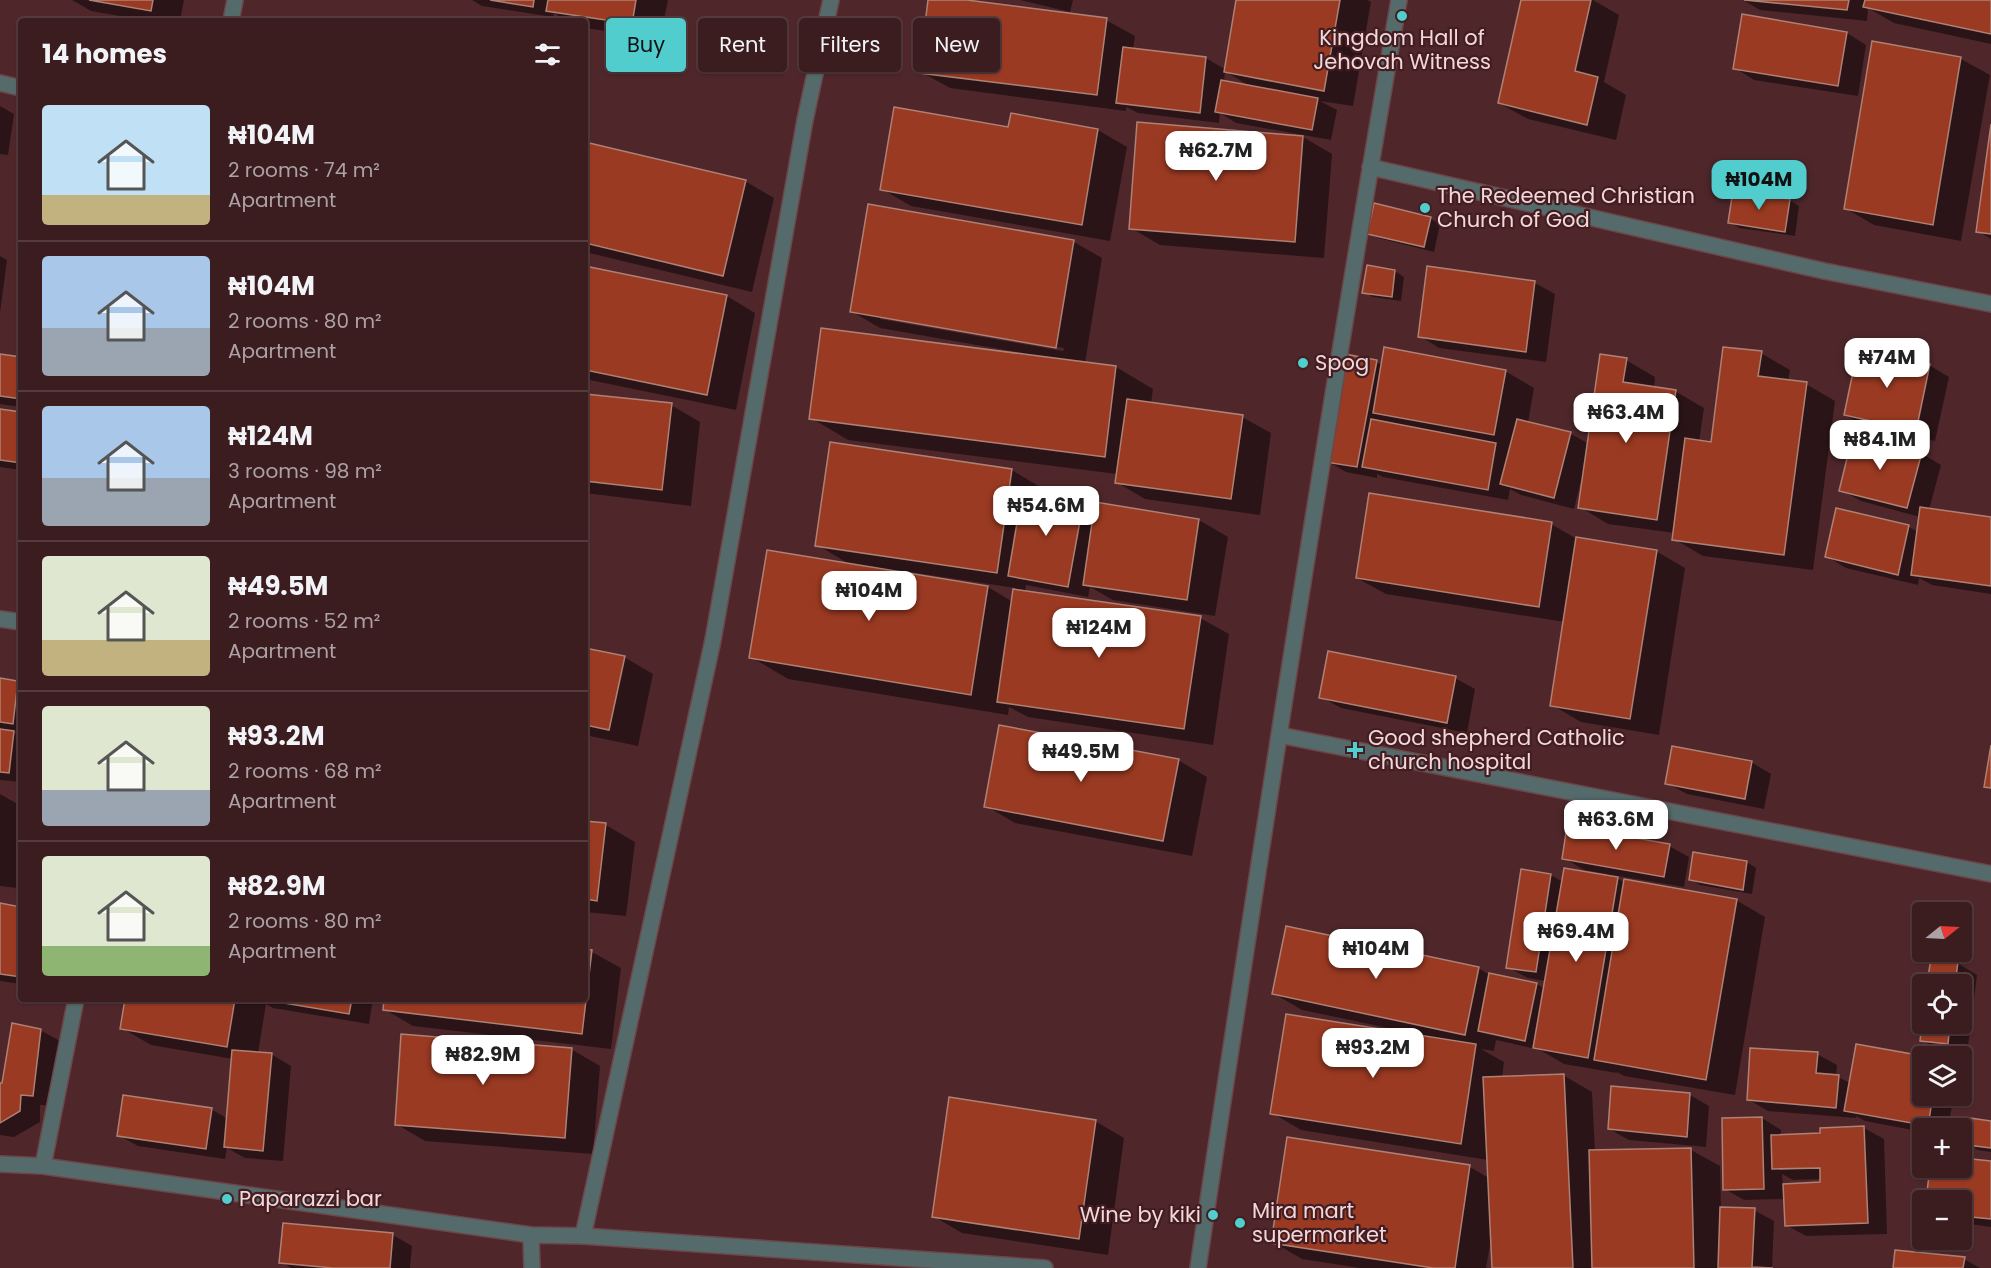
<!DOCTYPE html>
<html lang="en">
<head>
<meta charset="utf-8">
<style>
	body { margin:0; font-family:Poppins,sans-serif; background:#462a2d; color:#f1f3f6; height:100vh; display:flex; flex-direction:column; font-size:22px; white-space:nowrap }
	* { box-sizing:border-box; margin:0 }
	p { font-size:20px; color:#aca2a5 }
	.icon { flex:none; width:33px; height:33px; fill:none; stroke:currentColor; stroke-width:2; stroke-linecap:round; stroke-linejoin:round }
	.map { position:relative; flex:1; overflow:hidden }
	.details { position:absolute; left:18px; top:18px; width:570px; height:984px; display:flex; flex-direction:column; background:#3b1d20; border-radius:6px; box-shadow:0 2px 4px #0004,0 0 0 2px #543b3e }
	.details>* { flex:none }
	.top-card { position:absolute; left:606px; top:18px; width:570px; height:54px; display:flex; gap:12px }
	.needle { width:39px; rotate:72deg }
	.fabs { position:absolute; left:1912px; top:902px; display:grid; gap:12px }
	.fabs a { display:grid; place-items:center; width:60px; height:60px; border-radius:6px; background:#3b1d20; box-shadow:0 2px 4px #0004,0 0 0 2px #543b3e; font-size:30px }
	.price { position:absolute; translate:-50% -51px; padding:0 14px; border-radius:12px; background:#fff; color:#222; font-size:20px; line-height:39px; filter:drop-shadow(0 2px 3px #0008) }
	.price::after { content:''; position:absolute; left:50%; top:36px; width:18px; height:14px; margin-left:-9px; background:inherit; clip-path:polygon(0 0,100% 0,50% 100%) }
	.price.active { background:#52cdcd; color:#111 }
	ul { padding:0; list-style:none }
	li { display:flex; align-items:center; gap:18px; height:150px; padding:0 24px }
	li+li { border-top:2px solid #543b3e }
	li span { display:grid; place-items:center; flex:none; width:168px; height:120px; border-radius:6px; color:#555 }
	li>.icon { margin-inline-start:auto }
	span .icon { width:72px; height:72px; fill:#fffc; stroke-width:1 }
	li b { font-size:26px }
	h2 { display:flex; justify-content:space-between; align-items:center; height:72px; padding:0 24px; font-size:26px }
	.chip { padding:0 21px; border-radius:6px; background:#3b1d20; box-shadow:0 2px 4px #0004,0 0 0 2px #543b3e; font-size:21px; line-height:54px }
	.chip.active { background:#52cdcd; color:#111 }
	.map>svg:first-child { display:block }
	.shadow { fill:#0007; fill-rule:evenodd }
	.building { fill:#9b3a22; stroke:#ae8175; stroke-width:1.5 }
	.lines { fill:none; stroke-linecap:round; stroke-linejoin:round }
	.minor-casing { stroke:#6c474a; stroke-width:18 }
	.minor { stroke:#556b6b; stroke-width:15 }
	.poi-dot { fill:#52cdcd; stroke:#431d21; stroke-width:2 }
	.labels { text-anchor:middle; stroke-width:4.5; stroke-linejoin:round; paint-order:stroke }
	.poi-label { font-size:21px; fill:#f2d8d9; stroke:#431d21; text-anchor:start }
</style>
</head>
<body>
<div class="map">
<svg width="1991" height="1268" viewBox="0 0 1991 1268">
	<rect width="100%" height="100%" fill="#4f272b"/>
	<!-- shadow -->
	<path class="shadow" d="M 72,0 L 184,0 L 180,21 L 149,21 L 91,11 Z
		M 472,0 L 668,0 L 660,39 L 585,28 L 585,21 L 567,21 L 554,13 L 553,17 L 482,6 Z
		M 930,0 L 955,0 L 1106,20 L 1135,36 L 1133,50 L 1206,58 L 1226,70 L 1238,0 L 1367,0 L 1371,2 L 1353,106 L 1320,101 L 1337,110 L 1331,140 L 1236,123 L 1220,113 L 1219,123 L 1138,113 L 1126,107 L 1126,111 L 950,88 L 921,72 ZM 1225,71 L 1251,87 L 1224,82 Z
		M 1020,0 L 1073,0 L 1070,12 Z
		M 1522,0 L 1593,0 L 1619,15 L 1604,82 L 1626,95 L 1616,140 L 1528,119 L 1499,103 Z
		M 1743,0 L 1991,0 L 1991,44 L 1894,23 L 1868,8 L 1867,21 L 1760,10 Z
		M 464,17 L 480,21 L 463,21 Z
		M 1847,33 L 1866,45 L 1858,96 L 1754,80 L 1735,68 Z
		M 1874,43 L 1961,59 L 1990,75 L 1961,241 L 1874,225 L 1845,208 Z
		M 0,106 L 14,114 L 8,155 L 0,154 Z
		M 1010,129 L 1098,130 L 1127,147 L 1110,241 L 911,206 L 882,189 Z
		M 1991,135 L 1991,239 L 1978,231 Z
		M 1303,137 L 1332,154 L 1324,258 L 1160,245 L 1131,228 Z
		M 585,144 L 745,181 L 774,198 L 752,292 L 585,252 Z
		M 1789,200 L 1799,206 L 1795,236 L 1739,228 L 1730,222 Z
		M 1375,205 L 1431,219 L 1440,224 L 1434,252 L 1378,238 L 1368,233 Z
		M 1074,242 L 1102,258 L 1085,363 L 1116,367 L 1153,389 L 1151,404 L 1242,417 L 1271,433 L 1260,515 L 1145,499 L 1116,482 L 1117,474 L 848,440 L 811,418 L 1022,355 L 1023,353 L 880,328 L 851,311 ZM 880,316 L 1064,348 L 1063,351 L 880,319 Z
		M 0,256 L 7,260 L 0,313 Z
		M 585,267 L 727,296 L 755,313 L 736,410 L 585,379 Z
		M 1368,267 L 1395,271 L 1404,277 L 1401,301 L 1373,297 L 1364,292 Z
		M 1429,268 L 1535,283 L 1555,294 L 1546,362 L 1439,348 L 1420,336 Z
		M 1761,353 L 1790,370 L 1788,381 L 1806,384 L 1835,401 L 1813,570 L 1703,556 L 1674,539 L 1675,533 L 1608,524 L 1580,507 L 1583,482 L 1581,481 L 1574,509 L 1521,495 L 1510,489 L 1508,500 L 1383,477 L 1377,474 L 1377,478 L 1346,472 L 1327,461 L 1376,362 L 1383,365 L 1505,371 L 1534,388 L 1528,423 L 1571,434 L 1589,444 L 1626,360 L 1655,377 L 1654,388 L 1675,391 L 1704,408 L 1699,442 L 1713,444 Z
		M 0,356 L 21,359 L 21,407 L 0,404 Z
		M 1929,365 L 1949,377 L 1935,441 L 1865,426 L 1845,415 Z
		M 585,395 L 671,405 L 700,422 L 691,506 L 585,493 Z
		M 0,411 L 21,414 L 21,470 L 0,467 Z
		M 1921,453 L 1941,465 L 1929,510 L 1991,519 L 1991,594 L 1932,585 L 1919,578 L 1918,585 L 1846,568 L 1826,556 L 1837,510 L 1909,527 L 1918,532 L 1920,517 L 1861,501 L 1841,490 Z
		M 1012,470 L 1040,487 L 1040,492 L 1083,500 L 1096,508 L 1199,520 L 1228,537 L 1215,616 L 1113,600 L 1090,587 L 1088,597 L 1026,585 L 1025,592 L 1200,618 L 1229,634 L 1213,745 L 1028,717 L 1009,707 L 1008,715 L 788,679 L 751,657 L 851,565 L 817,545 ZM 897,570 L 1015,588 L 1013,602 L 988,587 L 897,573 Z
		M 1551,524 L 1577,539 L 1656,551 L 1685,568 L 1659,735 L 1581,722 L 1552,705 L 1565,622 L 1386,594 L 1357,578 Z
		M 585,649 L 624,657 L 653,674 L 638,746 L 585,735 Z
		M 1455,678 L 1475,689 L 1467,733 L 1341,708 L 1321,697 Z
		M 0,680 L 21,684 L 21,733 L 12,731 L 21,737 L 21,782 L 0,780 Z
		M 1178,760 L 1207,777 L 1192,856 L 1015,823 L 986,806 Z
		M 1751,762 L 1771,774 L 1764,809 L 1687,794 L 1667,783 Z
		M 0,794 L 21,806 L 21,856 L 17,888 L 0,886 Z
		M 585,822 L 606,825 L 635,842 L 626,916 L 586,912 L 585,919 Z
		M 1669,846 L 1689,857 L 1684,887 L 1612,875 L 1625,883 L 1736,900 L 1765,917 L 1735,1095 L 1624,1076 L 1617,1072 L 1617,1073 L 1564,1064 L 1540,1050 L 1496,1040 L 1494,1051 L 1481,1049 L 1504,1062 L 1502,1078 L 1563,1075 L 1592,1092 L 1595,1152 L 1691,1150 L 1720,1166 L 1721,1209 L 1754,1210 L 1774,1221 L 1772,1268 L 1493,1268 L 1492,1239 L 1491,1239 L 1486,1268 L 1360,1268 L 1302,1259 L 1273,1242 L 1288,1139 L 1470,1167 L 1489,1178 L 1488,1160 L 1301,1130 L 1272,1113 L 1403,1034 L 1403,1031 L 1302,1010 L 1273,993 L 1478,968 L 1490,975 L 1537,984 L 1545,989 L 1546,981 L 1528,978 L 1508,967 L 1551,875 L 1563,882 L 1606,876 L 1607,874 L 1584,870 L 1564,858 Z
		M 1747,862 L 1756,868 L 1752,894 L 1700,885 L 1690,879 Z
		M 0,905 L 21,908 L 21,984 L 0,981 Z
		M 585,951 L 592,952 L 621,968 L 611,1049 L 413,1026 L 384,1009 L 385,999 L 585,999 Z
		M 1957,963 L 1977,975 L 1967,1054 L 1941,1051 L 1921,1040 L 1924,1023 L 1962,1023 L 1962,984 L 1929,984 Z
		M 127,999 L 373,999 L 369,1024 L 273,1008 L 266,1004 L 258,1053 L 271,1054 L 291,1066 L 283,1161 L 245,1158 L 227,1148 L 225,1159 L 138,1146 L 118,1135 L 211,1109 L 228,1119 L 233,1059 L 151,1045 L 122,1028 Z
		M 40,1030 L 60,1041 L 53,1106 L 40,1105 L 40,1122 L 14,1137 L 0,1135 L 0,1084 L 4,1085 Z
		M 571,1049 L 600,1066 L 593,1154 L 425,1141 L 396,1124 Z
		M 1817,1054 L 1837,1065 L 1836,1076 L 1850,1083 L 1923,1058 L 1923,1095 L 1954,1095 L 1948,1128 L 1923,1128 L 1923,1132 L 1865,1121 L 1856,1116 L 1856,1118 L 1768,1111 L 1749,1100 Z
		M 1690,1095 L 1709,1106 L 1706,1147 L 1629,1140 L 1609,1129 Z
		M 1762,1118 L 1781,1130 L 1781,1136 L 1822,1135 L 1822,1130 L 1864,1128 L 1884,1139 L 1887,1234 L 1806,1236 L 1786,1225 L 1785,1199 L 1744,1200 L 1725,1189 ZM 1782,1174 L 1793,1180 L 1821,1179 L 1821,1183 L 1783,1185 Z
		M 1095,1121 L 1124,1138 L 1108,1255 L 962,1233 L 933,1216 Z
		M 1991,1123 L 1991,1152 L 1978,1150 L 1969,1144 Z
		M 1962,1159 L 1991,1163 L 1991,1227 L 1962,1223 L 1962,1200 L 1927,1200 L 1931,1167 L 1962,1167 Z
		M 393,1235 L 412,1246 L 410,1268 L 291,1268 L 281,1262 Z
		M 1964,1259 L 1980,1268 L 1895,1268 Z"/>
	<!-- building -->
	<path class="building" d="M 89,0 L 153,0 L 151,11 Z
		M 490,0 L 534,0 L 533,7 Z
		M 548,0 L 636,0 L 632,24 L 546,11 Z
		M 928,0 L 967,0 L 1107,18 L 1097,95 L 919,73 Z
		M 1236,0 L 1340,0 L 1324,91 L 1224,72 Z
		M 1521,0 L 1591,0 L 1575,71 L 1598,77 L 1587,125 L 1498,103 Z
		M 1744,0 L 1849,0 L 1847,10 Z
		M 1865,0 L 1991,0 L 1991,34 L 1863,7 Z
		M 1742,14 L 1847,32 L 1838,86 L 1733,69 Z
		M 1872,41 L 1961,57 L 1933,225 L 1844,209 Z
		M 1123,47 L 1206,57 L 1200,113 L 1116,103 Z
		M 1221,80 L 1318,98 L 1312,130 L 1215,112 Z
		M 894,107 L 1008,127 L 1011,113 L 1098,129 L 1082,225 L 880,190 Z
		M 1137,122 L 1303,136 L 1295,242 L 1129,229 Z
		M 1991,124 L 1991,234 L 1976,232 Z
		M 585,142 L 746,180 L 723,276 L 585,243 Z
		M 1733,190 L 1790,199 L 1785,232 L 1728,223 Z
		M 1374,203 L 1431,217 L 1424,247 L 1367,234 Z
		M 868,204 L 1074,240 L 1056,348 L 850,312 Z
		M 1367,265 L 1395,270 L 1392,297 L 1362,293 Z
		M 585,266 L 727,295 L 707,395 L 585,370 Z
		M 1427,266 L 1535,281 L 1526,352 L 1418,337 Z
		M 821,328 L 1116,366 L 1105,457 L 809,419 Z
		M 1384,347 L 1506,370 L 1494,435 L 1373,413 Z
		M 1723,347 L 1762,351 L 1758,376 L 1807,382 L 1784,555 L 1672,540 L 1685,438 L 1711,442 Z
		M 1858,348 L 1930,364 L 1916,431 L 1844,415 Z
		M 0,354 L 21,357 L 21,399 L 0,396 Z
		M 1345,354 L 1377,360 L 1357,467 L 1325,462 Z
		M 1600,354 L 1627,358 L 1623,382 L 1676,390 L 1657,520 L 1578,508 Z
		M 585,394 L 672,403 L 662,490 L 585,481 Z
		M 1127,399 L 1243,415 L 1231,499 L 1115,483 Z
		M 0,409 L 21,412 L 21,463 L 0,460 Z
		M 1371,419 L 1496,443 L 1488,490 L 1362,467 Z
		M 1517,419 L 1571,432 L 1554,498 L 1500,484 Z
		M 1853,434 L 1922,452 L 1907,508 L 1839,491 Z
		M 830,442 L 1012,469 L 997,573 L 815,546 Z
		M 1023,487 L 1084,499 L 1068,587 L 1008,576 Z
		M 1369,493 L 1552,522 L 1539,607 L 1356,578 Z
		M 1095,502 L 1199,519 L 1187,600 L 1083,585 Z
		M 1920,507 L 1991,517 L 1991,586 L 1911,575 Z
		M 1836,508 L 1909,525 L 1898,575 L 1825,557 Z
		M 1576,537 L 1657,550 L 1630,719 L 1550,706 Z
		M 767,550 L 988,586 L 971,695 L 749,658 Z
		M 1013,589 L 1201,616 L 1184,729 L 997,702 Z
		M 585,648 L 625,656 L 609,730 L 585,725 Z
		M 1328,651 L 1456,676 L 1447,723 L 1319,698 Z
		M 0,678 L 18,681 L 13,724 L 0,722 Z
		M 999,725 L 1179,759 L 1163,841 L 984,807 Z
		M 0,729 L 14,731 L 9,773 L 0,772 Z
		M 1991,745 L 1991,788 L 1984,787 Z
		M 1672,746 L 1752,761 L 1745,799 L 1665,784 Z
		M 585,821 L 606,823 L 597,901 L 585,899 Z
		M 1567,826 L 1670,844 L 1664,877 L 1562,859 Z
		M 1693,852 L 1747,861 L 1743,890 L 1689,880 Z
		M 1564,868 L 1618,877 L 1588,1058 L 1533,1048 Z
		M 1521,869 L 1551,874 L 1536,972 L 1506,968 Z
		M 1624,879 L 1737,899 L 1706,1080 L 1594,1060 Z
		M 0,903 L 21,907 L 21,977 L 0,974 Z
		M 1286,926 L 1479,967 L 1465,1035 L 1272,994 Z
		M 585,949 L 592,950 L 582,1034 L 383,1010 L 384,999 L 585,999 Z
		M 1931,958 L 1958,962 L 1955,984 L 1927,984 Z
		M 1489,973 L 1537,983 L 1525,1041 L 1478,1031 Z
		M 125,999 L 235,999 L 227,1047 L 120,1029 Z
		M 260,999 L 352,999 L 349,1014 Z
		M 1286,1014 L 1476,1044 L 1461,1144 L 1270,1114 Z
		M 1923,1017 L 1923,1023 L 1950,1023 L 1948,1044 L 1920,1041 Z
		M 12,1023 L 41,1029 L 33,1096 L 21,1095 L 20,1111 L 0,1123 L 0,1083 L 2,1083 Z
		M 401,1034 L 572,1048 L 565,1138 L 395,1125 Z
		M 1856,1044 L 1923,1056 L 1923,1095 L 1933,1095 L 1928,1126 L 1844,1111 Z
		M 1750,1048 L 1818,1052 L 1816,1073 L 1839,1075 L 1836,1108 L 1747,1100 Z
		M 232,1050 L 272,1053 L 263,1151 L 224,1147 Z
		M 1564,1074 L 1573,1268 L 1492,1268 L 1483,1077 Z
		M 1611,1086 L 1690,1093 L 1687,1137 L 1608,1129 Z
		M 123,1095 L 212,1108 L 206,1149 L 117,1136 Z
		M 949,1097 L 1096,1120 L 1079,1239 L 932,1217 Z
		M 1762,1117 L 1764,1189 L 1723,1190 L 1722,1118 Z
		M 1970,1118 L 1991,1121 L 1991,1148 L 1967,1145 Z
		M 1864,1126 L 1868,1223 L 1785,1226 L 1783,1184 L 1820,1182 L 1820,1168 L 1772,1169 L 1771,1135 L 1820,1133 L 1820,1128 Z
		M 1287,1137 L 1470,1165 L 1455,1268 L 1433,1268 L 1271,1243 Z
		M 1691,1148 L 1694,1268 L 1592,1268 L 1589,1150 Z
		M 1962,1158 L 1991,1161 L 1991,1219 L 1962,1216 L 1962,1200 L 1926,1200 L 1930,1167 L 1962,1167 Z
		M 1720,1207 L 1755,1208 L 1752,1267 L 1773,1268 L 1718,1268 Z
		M 283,1223 L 393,1233 L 390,1268 L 333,1268 L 279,1263 Z
		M 1895,1250 L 1965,1257 L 1963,1268 L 1893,1268 Z"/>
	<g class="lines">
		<!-- minor casing -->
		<g class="minor-casing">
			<path id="minor" d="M 231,21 L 235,0
				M 0,83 L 21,88
				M 1370,167 L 1824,271 L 1991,304
				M 0,619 L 21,622
				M 1279,735 L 1991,874
				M 0,1164 L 43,1166 L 531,1235 L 583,1236 L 1045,1268
				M 43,1166 L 76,999
				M 531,1235 L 532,1268
				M 583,1236 L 713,640 L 805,120 L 831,0
				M 1198,1268 C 1261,845 1326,422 1399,0"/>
		</g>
		<!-- minor -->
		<use href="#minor" class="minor"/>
	</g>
	<!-- markers -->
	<g class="poi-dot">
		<circle cx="1402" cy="16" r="6"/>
		<circle cx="1425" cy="208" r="6"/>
		<circle cx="1303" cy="363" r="6"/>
		<path d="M1352 741h6v6h6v6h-6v6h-6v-6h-6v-6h6z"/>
		<circle cx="227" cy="1199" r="6"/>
		<circle cx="1213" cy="1215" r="6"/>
		<circle cx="1240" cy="1223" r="6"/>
	</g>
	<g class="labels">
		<!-- poi labels -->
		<g class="poi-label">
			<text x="1402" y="45" text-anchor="middle">Kingdom Hall of<tspan x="1402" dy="24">Jehovah Witness</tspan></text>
			<text x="1437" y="203">The Redeemed Christian<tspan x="1437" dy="24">Church of God</tspan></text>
			<text x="1315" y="370">Spog</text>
			<text x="1368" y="745">Good shepherd Catholic<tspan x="1368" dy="24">church hospital</tspan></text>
			<text x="239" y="1206">Paparazzi bar</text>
			<text x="1252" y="1218">Mira mart<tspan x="1252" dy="24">supermarket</tspan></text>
			<text x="1201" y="1222" text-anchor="end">Wine by kiki</text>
		</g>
	</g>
</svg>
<div class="fabs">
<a><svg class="needle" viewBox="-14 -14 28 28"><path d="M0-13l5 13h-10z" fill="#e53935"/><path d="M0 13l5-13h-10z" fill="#aca2a5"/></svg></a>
<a><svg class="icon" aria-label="locate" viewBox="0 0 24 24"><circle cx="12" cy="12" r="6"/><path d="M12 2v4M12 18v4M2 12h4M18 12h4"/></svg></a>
<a><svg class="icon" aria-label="layers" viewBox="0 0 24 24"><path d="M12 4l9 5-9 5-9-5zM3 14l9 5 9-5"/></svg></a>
<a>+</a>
<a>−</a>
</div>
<b class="price" style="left:1216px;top:182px">₦62.7M</b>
<b class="price active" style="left:1759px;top:211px">₦104M</b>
<b class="price" style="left:1887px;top:389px">₦74M</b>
<b class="price" style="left:1626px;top:444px">₦63.4M</b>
<b class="price" style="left:1880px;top:471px">₦84.1M</b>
<b class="price" style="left:1046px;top:537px">₦54.6M</b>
<b class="price" style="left:869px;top:622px">₦104M</b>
<b class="price" style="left:1099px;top:659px">₦124M</b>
<b class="price" style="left:1081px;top:783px">₦49.5M</b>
<b class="price" style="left:1616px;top:851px">₦63.6M</b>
<b class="price" style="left:1576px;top:963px">₦69.4M</b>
<b class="price" style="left:1376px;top:980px">₦104M</b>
<b class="price" style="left:1373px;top:1079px">₦93.2M</b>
<b class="price" style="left:483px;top:1086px">₦82.9M</b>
<div class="top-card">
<a class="chip active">Buy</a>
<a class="chip">Rent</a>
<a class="chip">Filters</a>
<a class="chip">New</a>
</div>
<section class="details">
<h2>14 homes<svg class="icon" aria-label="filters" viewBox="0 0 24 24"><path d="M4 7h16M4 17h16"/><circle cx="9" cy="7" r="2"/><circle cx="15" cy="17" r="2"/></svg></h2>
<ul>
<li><span style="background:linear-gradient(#bfe0f5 75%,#c2b280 0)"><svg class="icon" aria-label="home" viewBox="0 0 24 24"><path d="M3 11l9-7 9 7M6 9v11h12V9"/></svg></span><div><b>₦104M</b><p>2 rooms · 74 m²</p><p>Apartment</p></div></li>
<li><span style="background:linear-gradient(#a9c7e8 60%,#9aa5b1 0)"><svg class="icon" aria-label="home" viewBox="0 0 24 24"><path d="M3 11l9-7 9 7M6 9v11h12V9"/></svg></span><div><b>₦104M</b><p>2 rooms · 80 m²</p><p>Apartment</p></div></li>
<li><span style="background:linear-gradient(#a9c7e8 60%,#9aa5b1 0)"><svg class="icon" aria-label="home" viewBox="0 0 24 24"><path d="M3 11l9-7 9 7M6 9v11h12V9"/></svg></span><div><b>₦124M</b><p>3 rooms · 98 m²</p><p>Apartment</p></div></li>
<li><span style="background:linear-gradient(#dfe7d0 70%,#c2b280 0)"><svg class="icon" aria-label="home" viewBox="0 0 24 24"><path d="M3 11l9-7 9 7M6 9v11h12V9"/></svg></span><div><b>₦49.5M</b><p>2 rooms · 52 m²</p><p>Apartment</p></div></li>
<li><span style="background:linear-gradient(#dfe7d0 70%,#9aa5b1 0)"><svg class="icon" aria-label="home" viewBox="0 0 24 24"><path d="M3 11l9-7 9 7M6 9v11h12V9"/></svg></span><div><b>₦93.2M</b><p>2 rooms · 68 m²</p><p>Apartment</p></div></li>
<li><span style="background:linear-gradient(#dfe7d0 75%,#8fb573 0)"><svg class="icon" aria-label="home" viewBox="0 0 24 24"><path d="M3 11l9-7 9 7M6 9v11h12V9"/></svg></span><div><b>₦82.9M</b><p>2 rooms · 80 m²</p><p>Apartment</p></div></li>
</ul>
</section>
</div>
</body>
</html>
